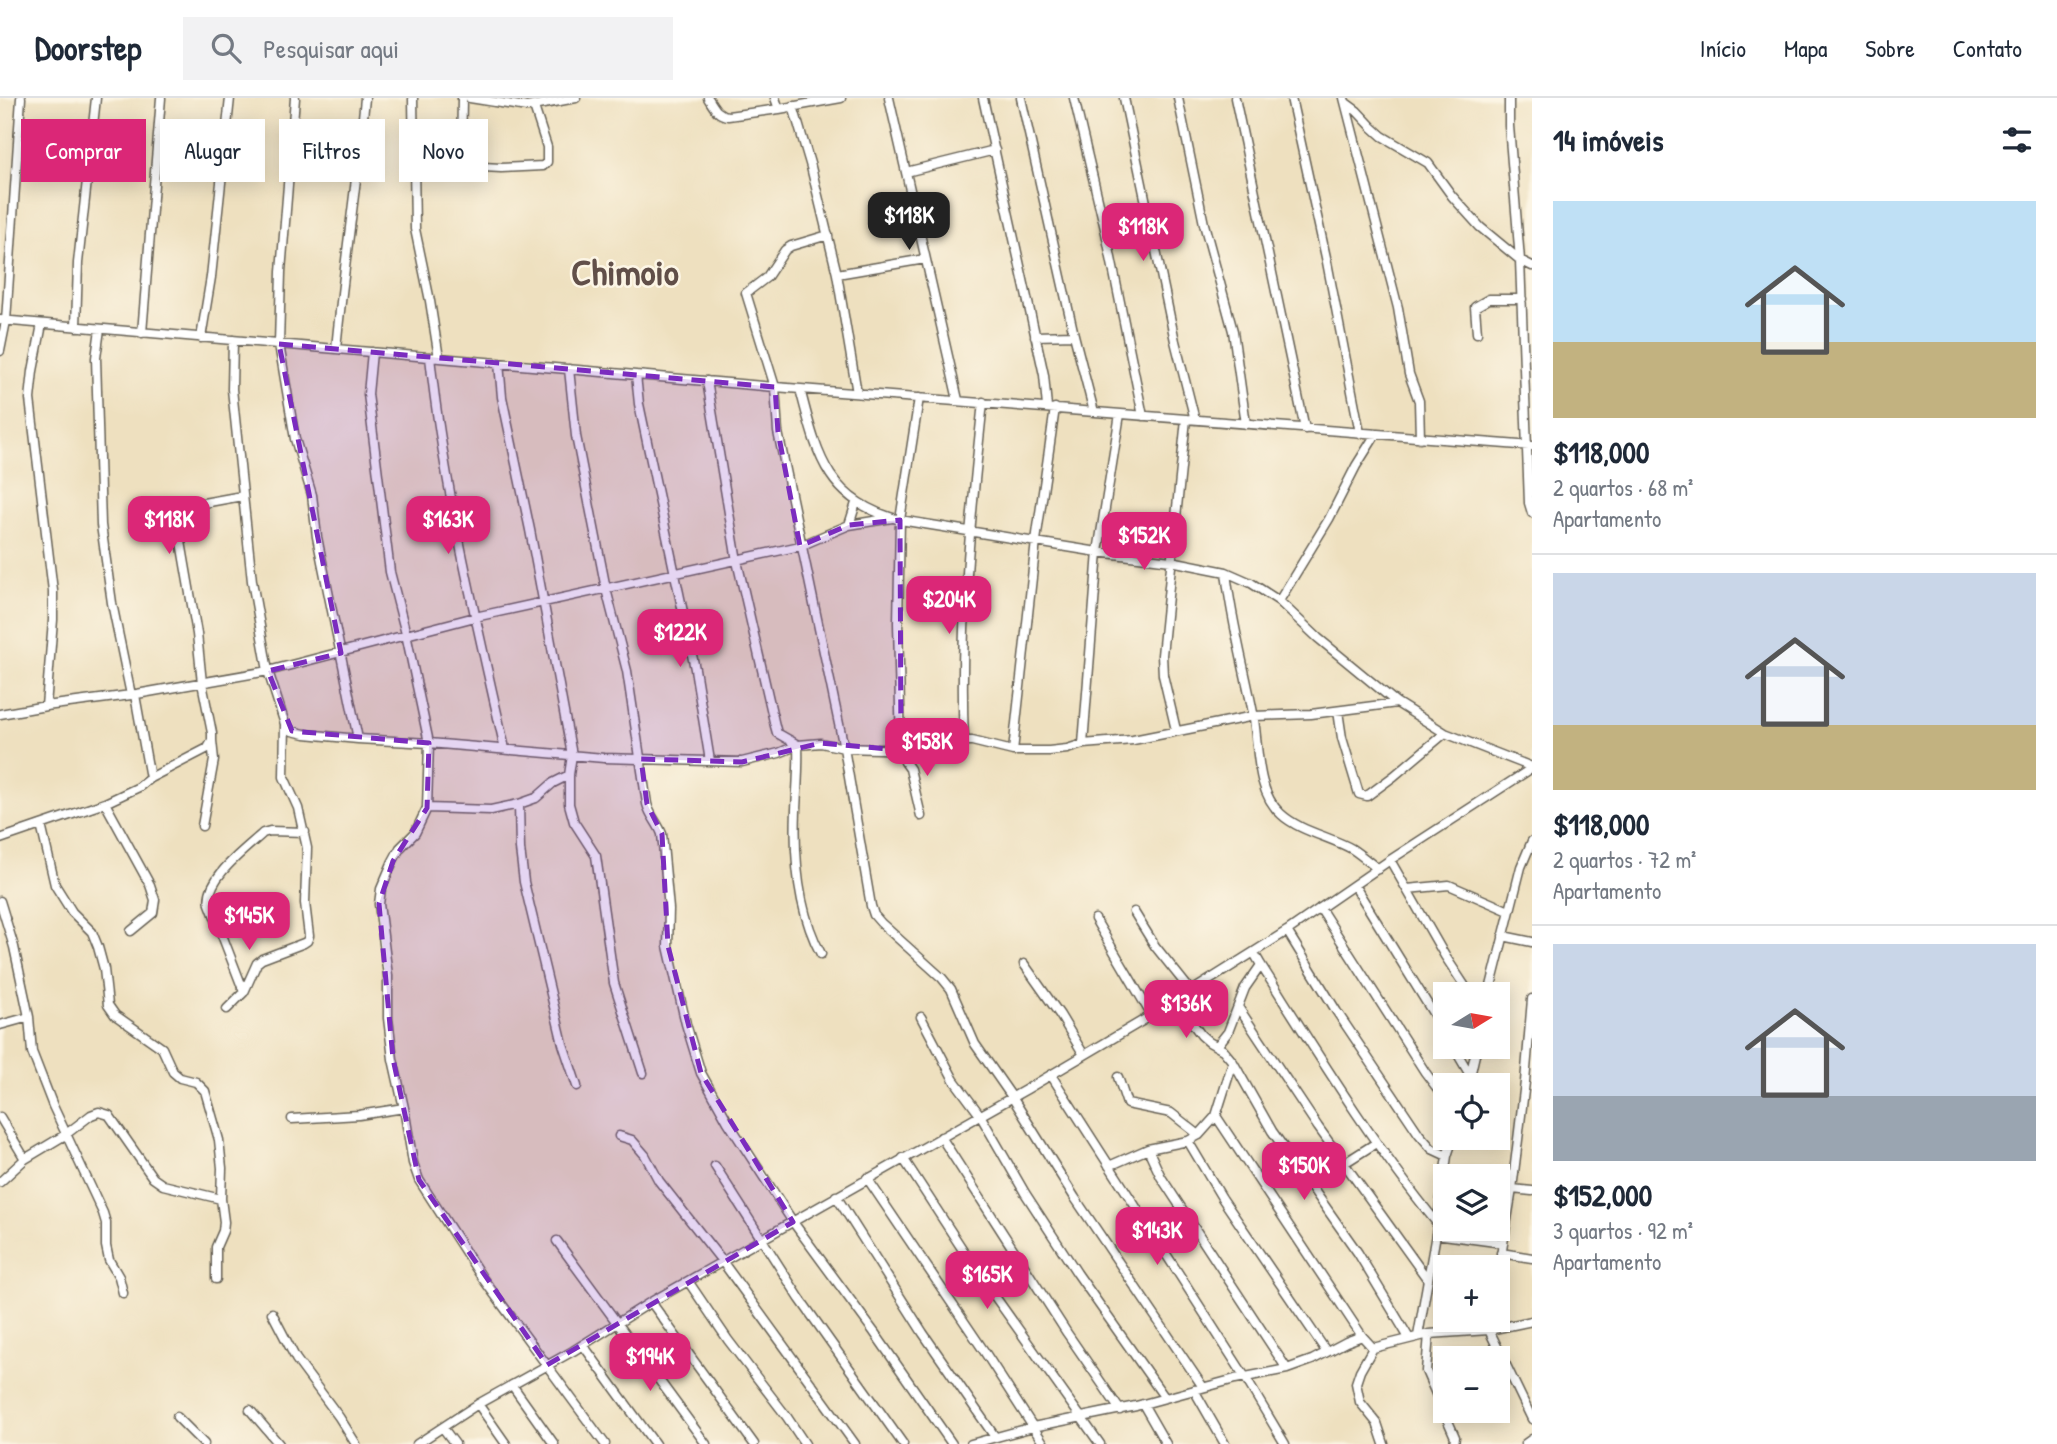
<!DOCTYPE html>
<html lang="pt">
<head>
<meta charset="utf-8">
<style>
	body { margin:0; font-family:"Patrick Hand",sans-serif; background:#f2f2f3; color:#1f2937; height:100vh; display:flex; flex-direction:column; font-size:26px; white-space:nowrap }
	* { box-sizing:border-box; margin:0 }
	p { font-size:23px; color:#747a83 }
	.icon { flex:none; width:38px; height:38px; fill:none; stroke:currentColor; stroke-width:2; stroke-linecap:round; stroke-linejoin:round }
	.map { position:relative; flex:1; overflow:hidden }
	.drawer { display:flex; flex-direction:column; background:#fff; width:525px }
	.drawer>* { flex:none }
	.hud { position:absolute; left:21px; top:21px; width:665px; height:63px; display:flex; gap:14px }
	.needle { width:46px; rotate:79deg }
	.controls { position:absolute; left:1433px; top:884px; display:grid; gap:14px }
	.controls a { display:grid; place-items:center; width:77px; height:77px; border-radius:0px; background:#fff; box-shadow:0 4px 18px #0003; font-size:35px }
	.price { position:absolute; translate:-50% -60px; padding:0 16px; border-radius:14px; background:#db2777; color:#fff; font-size:23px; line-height:46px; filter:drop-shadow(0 2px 4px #0008) }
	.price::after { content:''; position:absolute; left:50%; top:42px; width:21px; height:16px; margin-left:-10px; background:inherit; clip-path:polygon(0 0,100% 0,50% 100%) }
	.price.on { background:#222; color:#fff }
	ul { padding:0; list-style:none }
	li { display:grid; align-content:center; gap:14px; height:371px; padding:0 21px }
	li+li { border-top:2px solid #e0e1e3 }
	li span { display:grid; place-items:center; height:217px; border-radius:0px; color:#555 }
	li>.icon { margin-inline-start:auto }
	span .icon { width:126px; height:126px; fill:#fffc; stroke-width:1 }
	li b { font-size:30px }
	h2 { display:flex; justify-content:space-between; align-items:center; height:84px; padding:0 21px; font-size:30px }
	.tag { padding:0 24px; border-radius:0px; background:#fff; box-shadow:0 4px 18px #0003; font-size:24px; line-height:63px }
	.tag.on { background:#db2777; color:#fff }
	header { display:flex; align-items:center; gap:42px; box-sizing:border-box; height:98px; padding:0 35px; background:#fff; border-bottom:2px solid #e0e1e3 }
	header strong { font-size:33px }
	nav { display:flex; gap:38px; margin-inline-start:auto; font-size:24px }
	.search { width:490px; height:63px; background:#f2f2f3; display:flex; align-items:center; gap:18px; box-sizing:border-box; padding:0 24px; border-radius:0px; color:#747a83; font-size:26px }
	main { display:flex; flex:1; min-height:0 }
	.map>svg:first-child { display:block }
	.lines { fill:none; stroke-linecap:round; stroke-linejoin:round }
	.minor-casing { stroke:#666155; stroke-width:11 }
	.minor { stroke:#fff; stroke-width:8 }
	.marked { fill:#7b2cbf; fill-opacity:0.2; stroke:#7b2cbf; stroke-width:5; stroke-dasharray:14 9; stroke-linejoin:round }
	.labels { text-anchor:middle; stroke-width:5; stroke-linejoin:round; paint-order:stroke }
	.town-label { font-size:37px; font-weight:bold; fill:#614f49; stroke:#fcf5e5 }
</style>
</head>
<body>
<header>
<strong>Doorstep</strong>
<div class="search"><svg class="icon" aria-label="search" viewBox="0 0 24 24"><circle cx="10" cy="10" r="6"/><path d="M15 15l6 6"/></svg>Pesquisar aqui</div>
<nav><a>Início</a><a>Mapa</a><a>Sobre</a><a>Contato</a></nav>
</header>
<main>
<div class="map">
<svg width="1532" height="1346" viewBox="0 0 1532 1346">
	<rect width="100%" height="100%" fill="#fcf5e5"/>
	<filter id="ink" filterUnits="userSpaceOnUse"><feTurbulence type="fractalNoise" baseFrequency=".0143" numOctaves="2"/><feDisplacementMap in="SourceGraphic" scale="14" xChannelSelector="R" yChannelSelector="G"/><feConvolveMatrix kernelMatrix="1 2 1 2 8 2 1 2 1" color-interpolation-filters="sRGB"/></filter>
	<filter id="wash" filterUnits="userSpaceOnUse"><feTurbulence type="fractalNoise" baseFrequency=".00686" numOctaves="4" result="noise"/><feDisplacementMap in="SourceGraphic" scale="28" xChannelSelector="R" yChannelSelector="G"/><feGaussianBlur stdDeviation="1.57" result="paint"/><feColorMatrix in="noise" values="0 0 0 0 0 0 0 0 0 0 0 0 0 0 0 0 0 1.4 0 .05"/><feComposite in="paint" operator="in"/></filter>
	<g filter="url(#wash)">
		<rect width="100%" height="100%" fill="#eee0bf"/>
	</g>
	<g filter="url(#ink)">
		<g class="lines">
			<!-- minor casing -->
			<g class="minor-casing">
				<path id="minor" d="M 295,0 L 281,174 L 279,246 L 295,341 L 312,397 L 317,439 L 358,641
					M 413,0 L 415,131 L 430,203 L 439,260
					M 462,0 L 461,61 L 465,68 L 501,70 L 543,68 L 547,64 L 547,49 L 534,9
					M 470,0 L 527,9 L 576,0
					M 708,0 C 714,9 717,17 728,18 L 779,11
					M 775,0 L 779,11 L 841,0
					M 889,0 L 958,302
					M 983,0 L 1044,277 L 1047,309
					M 1021,0 L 1074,237 L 1094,314
					M 1074,0 L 1106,135 L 1143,318
					M 1124,0 L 1175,243 L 1195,322
					M 1178,0 L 1204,126 L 1233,233 L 1246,326
					M 1235,0 L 1305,331
					M 1291,0 L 1327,164 L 1360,335
					M 1344,0 L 1398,210 L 1409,276 L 1419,303 L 1420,340
					M 1509,0 L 1509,28 L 1520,162 L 1529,405 L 1532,415
					M 1346,5 L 1357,13 L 1372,29 L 1382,38 L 1428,65 L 1452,98 L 1480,129 L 1520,162 L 1532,168
					M 793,8 L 811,69 L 837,176 L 857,295
					M 906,74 L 995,52
					M 828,137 L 791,148 L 785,152 L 767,179 L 746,195 L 775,289 L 778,334 L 844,650 L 871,808 L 874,817 L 881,825 L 942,880 L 951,891 L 975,946 L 1012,999 L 1075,1100 L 1203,1289
					M 837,176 L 925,161
					M 0,222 L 775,289 L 1532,348
					M 42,226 L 33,273 L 30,301 L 53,493 L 53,522 L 46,608
					M 76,229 L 78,165 L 96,0
					M 100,231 L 96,260 L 101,427 L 112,505 L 131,597
					M 142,235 L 161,0
					M 1477,235 L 1475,209 L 1489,201 L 1522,201
					M 1035,238 L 1074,237
					M 201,240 L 211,179 L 230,0
					M 233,242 L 232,291 L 252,483 L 268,573 L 285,626 L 292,633 L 305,636 L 358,641 L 429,645 L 604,660 L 742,664 L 779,655 L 798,647 L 821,645 L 844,650 L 949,653 L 964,643 L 972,643 L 1013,653 L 1049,653 L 1067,651 L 1083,646 L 1133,642 L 1254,618 L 1311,616 L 1397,605
					M 336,251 C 344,167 357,84 365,0
					M 0,253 L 6,223 L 21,0
					M 372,254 L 368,296 L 390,474 L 406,536 L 429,645 L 427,710 L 415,735 L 400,750 L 393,763 L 381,791 L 379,806 L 388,878 L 388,920 L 393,961 L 404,1010 L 413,1065 L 419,1082 L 481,1178 L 605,1346
					M 430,259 C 444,391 476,521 505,651
					M 499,265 L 502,299 L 530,432 L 572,657 L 569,677 L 569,706 L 574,724 L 596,758 L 614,885 L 643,975
					M 569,271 L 576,338 L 606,491 L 627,573 L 647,706 C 650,718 658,725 662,736 L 669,811 L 668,848 L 686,926 L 701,975 L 728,1024 L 793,1124 L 874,1234 L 952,1346
					M 636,277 L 639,306 L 695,571 L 710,663
					M 707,283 L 737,463 L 775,628 L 777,635 L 798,647 C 799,669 797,690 796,712 C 794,759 798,814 821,856
					M 800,291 C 817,356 826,403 900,422 L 1098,454 L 1171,463 L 1226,474 L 1251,485 L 1279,503 L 1318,540 L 1397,605 L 1445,635 L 1532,669
					M 919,300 L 900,422 L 898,525 L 901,652 L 905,664 L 910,671 L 921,718
					M 849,427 L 856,405
					M 1226,474 C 1231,522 1244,568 1253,615 C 1259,647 1255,693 1281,716 C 1299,733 1331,739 1352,751 C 1361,757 1369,764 1378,771
					M 1279,503 L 1329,421 L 1356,368 L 1376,336
					M 135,597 L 150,680
					M 1338,613 L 1342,640 L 1359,696 L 1367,698 L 1394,678 L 1445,635
					M 0,616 L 46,608 L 131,597 L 268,573 L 475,519 L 800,448 L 849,427 L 892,420
					M 1176,632 L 1163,577 L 1162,557 L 1186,321
					M 964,643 C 959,530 971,417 983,304
					M 1083,646 L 1098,454 L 1120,316
					M 1013,653 L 1036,443 L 1055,310
					M 105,705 L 150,787 L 155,802 L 153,815 L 131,833
					M 519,706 L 520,751 L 524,784 L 563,946 L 577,988
					M 427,710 L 491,712 L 519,706 L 536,700 L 553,685 L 569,677
					M 41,727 L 55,787 L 72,814 L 92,834 L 98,849 L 104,871 L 108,907 L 115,917 L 162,950 L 173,974 L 180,980 L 196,984 L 205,993 L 219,1042 L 222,1070 L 221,1101 L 224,1124 L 223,1133 L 216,1149 L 216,1181
					M 202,728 L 214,662 L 212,643
					M 0,741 L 105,705 L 139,689 L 150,680 L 208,650 L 212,643 L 212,635 L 202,585 L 197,536 L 179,432 L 180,414 L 187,408 L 242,398
					M 1390,762 L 1445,858 L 1470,896
					M 1354,787 L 1446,936
					M 1407,791 L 1449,787 L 1509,813
					M 0,803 L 14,849 L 29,919 L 32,954 L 53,1008 L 103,1115 L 106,1125 L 106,1148 L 109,1162 L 119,1179 L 123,1195
					M 1320,810 L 1425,974 L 1446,1002
					M 1134,814 L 1155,848 L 1191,893
					M 1095,821 L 1152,918
					M 1287,833 L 1337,914 L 1419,1036 L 1432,1051 L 1447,1058
					M 1503,838 L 1532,844
					M 1254,855 L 1261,867 C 1317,955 1371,1044 1437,1125
					M 1024,866 L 1060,917 L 1084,957
					M 244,894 L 210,806 C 204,781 247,750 263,735 L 270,733 L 305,734
					M 1489,896 L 1521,769 L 1532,743
					M 1176,903 L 1201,937 L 1209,944 L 1223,952 L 1233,964 L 1272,1033 L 1358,1155 L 1409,1240
					M 1238,909 L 1318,1029 L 1428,1182
					M 227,911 L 244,894 L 257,865 L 262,861 L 304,845 L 307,843 L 309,838 L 305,805 L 307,750 L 298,710 L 284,679 L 285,626
					M 921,919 L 954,982 L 980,1017 L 1025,1095 L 1077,1175 L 1165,1300
					M 0,927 L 29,919
					M 1217,948 L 1228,934 L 1245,890 L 1261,867
					M 1453,948 L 1470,977
					M 1051,977 L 1245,1279 L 1285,1346
					M 1118,979 L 1127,1006 L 1171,1015 L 1199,1037
					M 1468,987 L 1477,948
					M 1216,1018 L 1362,1238
					M 0,1019 L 25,1061
					M 292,1021 L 359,1017 L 404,1010
					M 619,1038 L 632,1042 L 645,1057 L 659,1083 L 722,1163 L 855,1346
					M 941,1039 L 1067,1235 L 1120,1312
					M 1188,1043 L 1222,1100 L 1326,1253
					M 1148,1051 L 1161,1079 L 1287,1271
					M 903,1060 L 974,1169 L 1100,1346
					M 1343,1066 L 1376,1045
					M 715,1068 L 800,1201 L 903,1346
					M 1109,1068 L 1148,1051 L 1188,1043 L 1199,1037 L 1216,1018 L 1233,964
					M 867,1080 L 984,1253 L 1044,1346
					M 0,1084 L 25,1061 L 65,1037 L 91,1017 L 99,1014 L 109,1017 L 153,1080 L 163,1087 L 221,1101
					M 1512,1091 L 1532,1093
					M 836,1098 L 923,1235 L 995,1339
					M 1436,1136 L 1503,1145
					M 557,1143 L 706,1346
					M 1501,1155 L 1532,1160
					M 1498,1176 L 1512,1091 L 1525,984 L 1532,901
					M 688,1183 L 728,1242 L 787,1319 L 805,1346
					M 651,1204 L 754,1346
					M 272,1215 L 296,1261 L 339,1319 L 356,1346
					M 1491,1222 L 1489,1232 L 1532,1321
					M 1429,1236 L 1426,1273 L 1455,1339 L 1454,1346
					M 1418,1238 L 1436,1136 L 1447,1058 L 1453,1040
					M 583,1247 L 655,1346
					M 1373,1250 L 1360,1273 L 1356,1285 L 1360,1304 L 1377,1325 L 1384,1346
					M 512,1287 L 554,1346
					M 1194,1292 L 1225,1346
					M 478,1306 L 506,1346
					M 1143,1306 L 1166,1346
					M 250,1312 L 279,1346
					M 177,1319 L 204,1346
					M 443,1330 L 455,1346
					M 417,1346 L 478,1306 L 573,1253 L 651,1204 L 1027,991 L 1176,903 L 1287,833 L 1390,762 L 1532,670
					M 971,1346 L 1033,1329 L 1136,1308 L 1235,1281 L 1287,1271 L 1312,1262 L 1346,1244 L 1362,1238 L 1373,1250 L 1429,1236 L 1489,1232 L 1532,1223
					M 1525,1346 L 1532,1341"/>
			</g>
			<!-- minor -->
			<use href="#minor" class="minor"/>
		</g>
	</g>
	<!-- marked area -->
	<path class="marked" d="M 279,246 L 775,289 L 778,334 L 800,448 L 849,427 L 900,422 L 901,652 L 821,645 L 742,664 L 641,661 L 647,706 L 662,736 L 668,848 L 701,975 L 793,1124 L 547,1267 L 419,1082 L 393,961 L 379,806 L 393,763 L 427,710 L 429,645 L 292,633 L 268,573 L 341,555 Z"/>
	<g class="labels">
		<!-- town labels -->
		<g class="town-label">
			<text x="625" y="187">Chimoio</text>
		</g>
	</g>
</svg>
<div class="controls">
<a><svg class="needle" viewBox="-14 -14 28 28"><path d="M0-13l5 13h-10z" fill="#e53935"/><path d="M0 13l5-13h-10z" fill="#747a83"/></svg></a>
<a><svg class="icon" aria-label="locate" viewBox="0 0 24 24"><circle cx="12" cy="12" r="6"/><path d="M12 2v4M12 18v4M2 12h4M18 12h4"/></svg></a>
<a><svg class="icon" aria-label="layers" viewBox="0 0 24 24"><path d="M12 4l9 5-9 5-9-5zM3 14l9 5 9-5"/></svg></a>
<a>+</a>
<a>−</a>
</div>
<b class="price on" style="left:909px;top:154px">$118K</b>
<b class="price" style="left:1143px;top:165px">$118K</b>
<b class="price" style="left:169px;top:458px">$118K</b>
<b class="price" style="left:448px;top:458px">$163K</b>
<b class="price" style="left:1144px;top:474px">$152K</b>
<b class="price" style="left:949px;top:538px">$204K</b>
<b class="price" style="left:680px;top:571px">$122K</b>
<b class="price" style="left:927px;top:680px">$158K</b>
<b class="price" style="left:249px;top:854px">$145K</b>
<b class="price" style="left:1186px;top:942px">$136K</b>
<b class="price" style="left:1304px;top:1104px">$150K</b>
<b class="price" style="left:1157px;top:1169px">$143K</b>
<b class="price" style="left:987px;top:1213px">$165K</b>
<b class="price" style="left:650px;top:1295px">$194K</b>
<div class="hud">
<a class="tag on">Comprar</a>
<a class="tag">Alugar</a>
<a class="tag">Filtros</a>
<a class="tag">Novo</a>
</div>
</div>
<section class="drawer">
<h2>14 imóveis<svg class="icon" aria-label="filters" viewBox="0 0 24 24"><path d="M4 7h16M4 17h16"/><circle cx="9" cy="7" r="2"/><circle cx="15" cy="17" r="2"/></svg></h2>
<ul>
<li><span style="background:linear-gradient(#bfe0f5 65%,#c2b280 0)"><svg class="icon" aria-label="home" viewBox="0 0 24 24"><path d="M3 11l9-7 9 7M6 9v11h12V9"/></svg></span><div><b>$118,000</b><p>2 quartos · 68 m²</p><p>Apartamento</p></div></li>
<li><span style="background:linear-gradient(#c9d6e8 70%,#c2b280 0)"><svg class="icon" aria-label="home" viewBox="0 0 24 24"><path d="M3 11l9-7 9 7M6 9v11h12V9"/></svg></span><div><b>$118,000</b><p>2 quartos · 72 m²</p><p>Apartamento</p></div></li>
<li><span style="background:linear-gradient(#c9d6e8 70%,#9aa5b1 0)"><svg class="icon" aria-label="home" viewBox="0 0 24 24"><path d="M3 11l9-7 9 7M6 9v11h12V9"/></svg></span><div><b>$152,000</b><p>3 quartos · 92 m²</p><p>Apartamento</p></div></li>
</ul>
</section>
</main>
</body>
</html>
